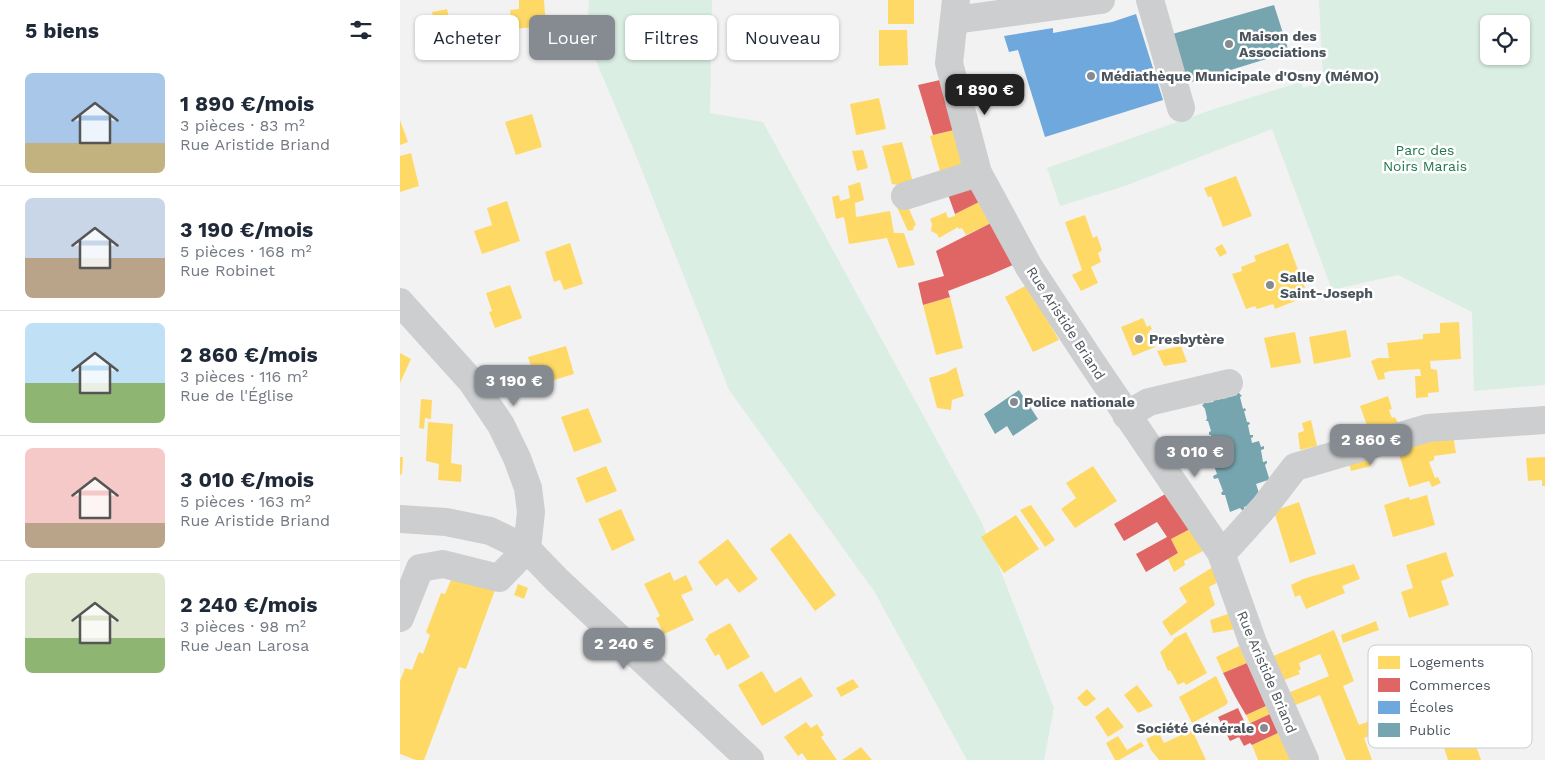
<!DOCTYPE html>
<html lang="fr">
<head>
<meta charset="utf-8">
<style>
	body { margin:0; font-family:"Work Sans",sans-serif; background:#f2f2f3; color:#1f2937; height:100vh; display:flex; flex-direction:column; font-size:19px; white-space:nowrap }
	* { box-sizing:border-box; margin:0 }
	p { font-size:16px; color:#747a83 }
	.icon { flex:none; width:28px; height:28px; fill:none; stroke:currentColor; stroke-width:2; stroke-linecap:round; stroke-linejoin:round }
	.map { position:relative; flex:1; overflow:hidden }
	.panel { display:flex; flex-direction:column; background:#fff; width:400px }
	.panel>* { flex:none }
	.guide { position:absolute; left:15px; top:15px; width:475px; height:45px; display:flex; gap:10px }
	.tools { position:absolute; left:1080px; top:15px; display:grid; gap:10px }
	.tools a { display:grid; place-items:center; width:50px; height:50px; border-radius:8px; background:#fff; box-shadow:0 1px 4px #0004; font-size:25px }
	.price { position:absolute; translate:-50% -42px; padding:0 11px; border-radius:10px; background:#868b91; color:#fff; font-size:16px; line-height:32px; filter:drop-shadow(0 1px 2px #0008) }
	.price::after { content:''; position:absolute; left:50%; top:30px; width:15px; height:11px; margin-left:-8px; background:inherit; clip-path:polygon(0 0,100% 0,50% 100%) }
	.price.active { background:#222; color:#fff }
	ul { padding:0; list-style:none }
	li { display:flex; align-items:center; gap:15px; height:125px; padding:0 25px }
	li+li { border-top:1px solid #e0e1e3 }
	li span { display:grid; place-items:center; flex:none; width:140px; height:100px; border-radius:8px; color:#555 }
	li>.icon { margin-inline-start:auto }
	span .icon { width:60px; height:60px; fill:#fffc; stroke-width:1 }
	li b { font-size:21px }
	h2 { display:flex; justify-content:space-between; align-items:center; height:60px; padding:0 25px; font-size:21px }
	.tag { padding:0 18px; border-radius:8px; background:#fff; box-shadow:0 1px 4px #0004; font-size:18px; line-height:45px }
	.tag.active { background:#868b91; color:#fff }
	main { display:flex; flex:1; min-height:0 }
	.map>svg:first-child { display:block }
	.green { fill:#daeee3; fill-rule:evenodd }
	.homes { fill:#ffd966 }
	.shops { fill:#e06666 }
	.schools { fill:#6fa8dc }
	.public { fill:#76a5af }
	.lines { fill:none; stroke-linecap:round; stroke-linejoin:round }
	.minor { stroke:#ccced0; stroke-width:28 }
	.poi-dot { fill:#868b91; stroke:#fff; stroke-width:2 }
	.labels { text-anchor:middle; stroke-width:5; stroke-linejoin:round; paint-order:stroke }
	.poi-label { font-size:14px; font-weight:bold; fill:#4b545d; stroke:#fff; text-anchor:start }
	.park-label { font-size:14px; fill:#227750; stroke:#fff }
	.street-label { font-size:14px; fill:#4b545d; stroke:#fff }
	.key { fill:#fff; stroke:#c9ccce; stroke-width:1 }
	.key-label { font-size:14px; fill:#4b545d }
</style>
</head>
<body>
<main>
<section class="panel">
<h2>5 biens<svg class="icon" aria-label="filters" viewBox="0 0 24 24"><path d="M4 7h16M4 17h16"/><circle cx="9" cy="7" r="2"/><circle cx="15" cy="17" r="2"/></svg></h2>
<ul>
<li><span style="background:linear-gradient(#a9c7e8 70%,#c2b280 0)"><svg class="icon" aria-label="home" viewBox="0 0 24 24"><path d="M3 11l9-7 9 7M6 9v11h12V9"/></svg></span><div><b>1 890 €/mois</b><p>3 pièces · 83 m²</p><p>Rue Aristide Briand</p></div></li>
<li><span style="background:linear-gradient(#c9d6e8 60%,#b9a48a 0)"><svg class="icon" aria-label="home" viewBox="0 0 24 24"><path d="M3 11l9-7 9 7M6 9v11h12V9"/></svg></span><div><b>3 190 €/mois</b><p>5 pièces · 168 m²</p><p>Rue Robinet</p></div></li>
<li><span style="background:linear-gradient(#bfe0f5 60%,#8fb573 0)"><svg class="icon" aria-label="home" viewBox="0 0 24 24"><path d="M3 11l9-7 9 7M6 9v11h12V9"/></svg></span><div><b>2 860 €/mois</b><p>3 pièces · 116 m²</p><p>Rue de l'Église</p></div></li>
<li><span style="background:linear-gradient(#f6c9c9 75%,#b9a48a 0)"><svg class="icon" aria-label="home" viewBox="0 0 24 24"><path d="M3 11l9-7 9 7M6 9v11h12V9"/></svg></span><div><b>3 010 €/mois</b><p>5 pièces · 163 m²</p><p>Rue Aristide Briand</p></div></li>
<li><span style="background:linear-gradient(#dfe7d0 65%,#8fb573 0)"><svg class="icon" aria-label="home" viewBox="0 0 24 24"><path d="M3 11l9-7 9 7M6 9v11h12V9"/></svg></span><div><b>2 240 €/mois</b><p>3 pièces · 98 m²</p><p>Rue Jean Larosa</p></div></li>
</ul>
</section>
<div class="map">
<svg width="1145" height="760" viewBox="0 0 1145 760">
	<rect width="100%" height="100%" fill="#f3f2f2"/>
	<!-- green -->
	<path class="green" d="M 189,0 L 312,0 L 310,113 L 363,122 L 582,523 L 654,708 L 644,760 L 567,760 L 474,591 L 329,390 L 233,148 L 187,40 Z
		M 919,0 L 1145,0 L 1145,385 L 1074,391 L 1072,312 L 998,275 L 932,290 L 872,129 L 725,186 L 660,206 L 647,168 L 814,109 L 901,82 L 903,88 L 923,82 ZM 1089,24 L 1121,24 L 1121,56 L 1089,56 Z"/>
	<!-- homes -->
	<path class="homes" d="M 119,0 L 144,0 L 146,26 L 113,29 L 110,10 L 119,9 Z
		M 488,0 L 514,0 L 514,24 L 488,24 Z
		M 47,9 L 57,51 L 27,58 L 18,20 L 33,16 L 32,12 Z
		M 479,30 L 507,30 L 508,65 L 479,66 Z
		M 479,98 L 486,129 L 456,135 L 450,104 Z
		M 132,114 L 142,147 L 116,155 L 105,122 Z
		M 0,120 L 8,142 L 0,145 Z
		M 554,130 L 566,172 L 540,171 L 530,136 Z
		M 502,142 L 514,186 L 512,187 L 492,184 L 482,146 Z
		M 463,150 L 468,168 L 457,171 L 452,151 Z
		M 11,153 L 19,186 L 0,192 L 0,156 Z
		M 836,176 L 852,216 L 823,227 L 811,196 L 808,197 L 804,188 Z
		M 460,182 L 464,200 L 455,203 L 456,217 L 490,211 L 494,233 L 504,233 L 515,265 L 498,268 L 487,238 L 449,244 L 444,217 L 436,219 L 432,197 L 439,195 L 440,201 L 450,198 L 448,186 Z
		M 107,201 L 120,241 L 82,254 L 74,231 L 92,225 L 87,208 Z
		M 506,202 L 516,225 L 514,226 L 513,230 L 508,231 L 496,205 Z
		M 579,202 L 591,223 L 566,235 L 562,228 L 559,229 L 558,227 L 539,238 L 537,234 L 531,231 L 532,224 L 530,219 L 546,212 L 548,218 L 555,216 L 555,214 Z
		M 685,215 L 693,238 L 697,236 L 702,250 L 698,253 L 701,262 L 691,267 L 698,283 L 681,291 L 672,275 L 682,270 L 665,222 Z
		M 170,243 L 183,284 L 164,290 L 160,280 L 154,282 L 145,252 Z
		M 888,243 L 908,296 L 875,309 L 873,304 L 857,309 L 855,306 L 846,309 L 832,274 L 842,271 L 841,267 L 856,261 L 854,256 Z
		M 822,244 L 827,253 L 820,257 L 815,248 Z
		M 110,285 L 122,318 L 95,328 L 89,312 L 92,311 L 86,293 Z
		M 627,285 L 659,340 L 633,352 L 605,297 Z
		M 550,297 L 563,348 L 536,355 L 523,305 Z
		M 743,318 L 747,327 L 750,325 L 752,329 L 749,331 L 755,347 L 733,356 L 721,327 Z
		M 1059,322 L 1061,359 L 1030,361 L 1031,369 L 1037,370 L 1039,392 L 1028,393 L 1028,397 L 1016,398 L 1015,376 L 1021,376 L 1020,369 L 990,371 L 984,373 L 985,379 L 978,380 L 971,361 L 978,358 L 989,358 L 987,343 L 1023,339 L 1023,334 L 1040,333 L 1040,323 Z
		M 946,330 L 951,357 L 914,364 L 909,337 Z
		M 895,332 L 901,363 L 871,368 L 864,338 Z
		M 166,346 L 174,374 L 137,385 L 128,357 Z
		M 781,346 L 787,362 L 764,366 L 757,351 Z
		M 0,353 L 11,359 L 0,383 Z
		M 556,367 L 564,396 L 552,400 L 551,410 L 537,408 L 529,378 L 546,373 Z
		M 988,396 L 992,409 L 989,410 L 992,418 L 995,417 L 998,423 L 970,434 L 960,406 Z
		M 21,399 L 32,400 L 31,419 L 25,418 L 24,429 L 19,428 Z
		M 188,408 L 202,442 L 174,452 L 161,417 Z
		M 911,420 L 917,446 L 900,450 L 898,433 L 904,431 L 902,423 Z
		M 28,422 L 53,424 L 51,463 L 62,465 L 61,482 L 38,480 L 39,464 L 26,461 Z
		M 1053,435 L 1056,453 L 1034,456 L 1034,460 L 1029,462 L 1035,478 L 1038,477 L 1041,483 L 1032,487 L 1029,481 L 1009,487 L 996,444 Z
		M 967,451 L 971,466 L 951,471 L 947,456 Z
		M 0,457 L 3,457 L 2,475 L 0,474 Z
		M 1145,457 L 1145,486 L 1142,486 L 1142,480 L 1128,481 L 1126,458 Z
		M 206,466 L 217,491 L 186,503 L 176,478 Z
		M 693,466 L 717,501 L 675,528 L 661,509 L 676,498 L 666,483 Z
		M 1027,495 L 1035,525 L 993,537 L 984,505 L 1009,497 L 1010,500 Z
		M 899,502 L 916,554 L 890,563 L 874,511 Z
		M 631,505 L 655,540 L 645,547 L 620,510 Z
		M 221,509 L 235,540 L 212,551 L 198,519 Z
		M 616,515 L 639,549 L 604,573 L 581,537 Z
		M 790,529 L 803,551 L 784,561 L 785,565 L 774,572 L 768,559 L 778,553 L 771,539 Z
		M 390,533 L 436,595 L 415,611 L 370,549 Z
		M 328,539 L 358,579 L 339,593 L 327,578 L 316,586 L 298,562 Z
		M 1046,552 L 1054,576 L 1041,581 L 1049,605 L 1009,618 L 1001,592 L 1013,588 L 1006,565 Z
		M 954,564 L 960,579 L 942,586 L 945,593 L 906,609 L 900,595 L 895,597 L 891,585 L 903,579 Z
		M 813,567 L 820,581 L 809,587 L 815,605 L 771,636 L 762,622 L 787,602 L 779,588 Z
		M 270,572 L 274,581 L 286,575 L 293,590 L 281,595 L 294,620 L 264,634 L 256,618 L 260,616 L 244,584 Z
		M 53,575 L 95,590 L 66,669 L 59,667 L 24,760 L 16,760 L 0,754 L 0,681 L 5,668 L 12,670 L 19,652 L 23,654 L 30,635 L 26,632 L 41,593 L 45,594 Z
		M 118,584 L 128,588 L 124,599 L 114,595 Z
		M 828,614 L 836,629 L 813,633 L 810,620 Z
		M 976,621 L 979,630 L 943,643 L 941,635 Z
		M 330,623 L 350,657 L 327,670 L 319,654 L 315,656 L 305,639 L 308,637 L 308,635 Z
		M 934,630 L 954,681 L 943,686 L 959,725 L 972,720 L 977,733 L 964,738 L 972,760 L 946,760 L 920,695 L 893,706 L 888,693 L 929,676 L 920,654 L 899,663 L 901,669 L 898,671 L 900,674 L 882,681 L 871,657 Z
		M 786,632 L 807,673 L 786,685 L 784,682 L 778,685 L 770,670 L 768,671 L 760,652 L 774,640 L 773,639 Z
		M 839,646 L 847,663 L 823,673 L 816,657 Z
		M 362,671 L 375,693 L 401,677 L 413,696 L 362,726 L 338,685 Z
		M 816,676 L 828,702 L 826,705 L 792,723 L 779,697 Z
		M 453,679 L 459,687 L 441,697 L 436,688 Z
		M 737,685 L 753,706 L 738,713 L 724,695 Z
		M 687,689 L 696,699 L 687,706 L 684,706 L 677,698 Z
		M 866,706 L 870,714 L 850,723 L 846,715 Z
		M 708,707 L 724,727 L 708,737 L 695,717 Z
		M 406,722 L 411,728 L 417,724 L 424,735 L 421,737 L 437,760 L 407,760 L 402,753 L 398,756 L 384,737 Z
		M 792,730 L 806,760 L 759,760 L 751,750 L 746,739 L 759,733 L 764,743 Z
		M 1071,732 L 1081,760 L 1048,760 L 1042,742 Z
		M 878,733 L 891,760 L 858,760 L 852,745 Z
		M 718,736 L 727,750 L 741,742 L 744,746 L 719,760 L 715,760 L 706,743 Z
		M 461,747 L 472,760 L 442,760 Z"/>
	<!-- shops -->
	<path class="shops" d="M 540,80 L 554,130 L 533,135 L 518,85 Z
		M 569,182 L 579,202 L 555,214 L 546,189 Z
		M 591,223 L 615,264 L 590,275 L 548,291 L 550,297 L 523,305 L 518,283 L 544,276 L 536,251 Z
		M 767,493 L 790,529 L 771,539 L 778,553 L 746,572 L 736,554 L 767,537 L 757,522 L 724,541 L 714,524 Z
		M 847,663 L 866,706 L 846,715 L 836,698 L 823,673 Z
		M 838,708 L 846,725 L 870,714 L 878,733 L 852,745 L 850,743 L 844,746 L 839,737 L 830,741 L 818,717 Z"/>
	<!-- schools -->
	<path class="schools" d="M 736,14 L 763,100 L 645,137 L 618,50 L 609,52 L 604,36 L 653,28 L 653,33 L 712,22 Z"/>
	<!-- public -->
	<path class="public" d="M 874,5 L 889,52 L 785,84 L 769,35 Z
		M 619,390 L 638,419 L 613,436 L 607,426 L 595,434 L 584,414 Z
		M 837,393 L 839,393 L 842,396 L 840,397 L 843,409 L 845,408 L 846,411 L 844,411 L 847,422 L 849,422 L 850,424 L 848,425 L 850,435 L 853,435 L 853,437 L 851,438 L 852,443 L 859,441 L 861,447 L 864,446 L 864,449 L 861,450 L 863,462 L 867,461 L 867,463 L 865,465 L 869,478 L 871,478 L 868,480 L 856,484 L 861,499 L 859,502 L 844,507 L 844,510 L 842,510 L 840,508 L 830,512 L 825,495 L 822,495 L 821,493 L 823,491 L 818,478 L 814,479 L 813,476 L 817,474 L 813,463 L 810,463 L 809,461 L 818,457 L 815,447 L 813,448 L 812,445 L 814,444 L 811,435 L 809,435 L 809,432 L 811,431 L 808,421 L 806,421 L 807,418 L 805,409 L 802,405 L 804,404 L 803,399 L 805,403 L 813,402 L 815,399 L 816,400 L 827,398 L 829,395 L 830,397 L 837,395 Z"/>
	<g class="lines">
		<!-- minor -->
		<path class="minor" d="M 556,0 L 549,63 L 578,173 L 629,267 L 688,357 L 821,553 L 853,643 L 905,760
			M 750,0 L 781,108
			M 555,20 L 701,0
			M 505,196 L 578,173
			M 0,302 L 72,382 L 101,425 L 117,458 L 128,488 L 131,512 L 127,549
			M 726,415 L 749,402 L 829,383
			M 0,519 L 46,522 L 90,531 L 127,549 L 157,580 L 350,760
			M 821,553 L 831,544 L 865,506 L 895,467 L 1028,428 L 1145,420
			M 0,618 L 20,568 L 43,564 L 99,578 L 127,549"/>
	</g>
	<!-- markers -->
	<g class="poi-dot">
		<circle cx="829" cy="44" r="5"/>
		<circle cx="691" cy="76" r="5"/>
		<circle cx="870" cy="285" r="5"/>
		<circle cx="739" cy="339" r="5"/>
		<circle cx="614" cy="402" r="5"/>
		<circle cx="864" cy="728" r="5"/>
	</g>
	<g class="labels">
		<!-- poi labels -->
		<g class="poi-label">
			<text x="839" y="41">Maison des<tspan x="839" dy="16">Associations</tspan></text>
			<text x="701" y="81">Médiathèque Municipale d'Osny (MéMO)</text>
			<text x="880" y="282">Salle<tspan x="880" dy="16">Saint-Joseph</tspan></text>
			<text x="749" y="344">Presbytère</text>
			<text x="624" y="407">Police nationale</text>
			<text x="854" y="733" text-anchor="end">Société Générale</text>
		</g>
		<!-- park labels -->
		<g class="park-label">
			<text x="1025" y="155">Parc des<tspan x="1025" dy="16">Noirs Marais</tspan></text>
		</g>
		<!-- street labels -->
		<g class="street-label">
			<text transform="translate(666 323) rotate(57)" y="5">Rue Aristide Briand</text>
			<text transform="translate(867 672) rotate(67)" y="5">Rue Aristide Briand</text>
		</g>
	</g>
	<!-- legend -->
	<rect x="968" y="645" width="164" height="103" rx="8" class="key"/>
	<rect x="978" y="656" width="22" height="13" fill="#ffd966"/>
	<rect x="978" y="678" width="22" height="14" fill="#e06666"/>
	<rect x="978" y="701" width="22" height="13" fill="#6fa8dc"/>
	<rect x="978" y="723" width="22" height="14" fill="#76a5af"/>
	<g class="key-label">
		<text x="1009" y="667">Logements</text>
		<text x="1009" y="690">Commerces</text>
		<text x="1009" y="712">Écoles</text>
		<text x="1009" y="735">Public</text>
	</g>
</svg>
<div class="tools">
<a><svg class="icon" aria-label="locate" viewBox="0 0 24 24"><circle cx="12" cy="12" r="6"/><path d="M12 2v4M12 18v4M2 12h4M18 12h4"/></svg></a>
</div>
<b class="price active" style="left:585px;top:116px">1 890 €</b>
<b class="price" style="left:114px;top:407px">3 190 €</b>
<b class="price" style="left:971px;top:466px">2 860 €</b>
<b class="price" style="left:795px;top:478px">3 010 €</b>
<b class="price" style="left:224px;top:670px">2 240 €</b>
<div class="guide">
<a class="tag">Acheter</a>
<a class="tag active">Louer</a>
<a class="tag">Filtres</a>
<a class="tag">Nouveau</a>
</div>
</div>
</main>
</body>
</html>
